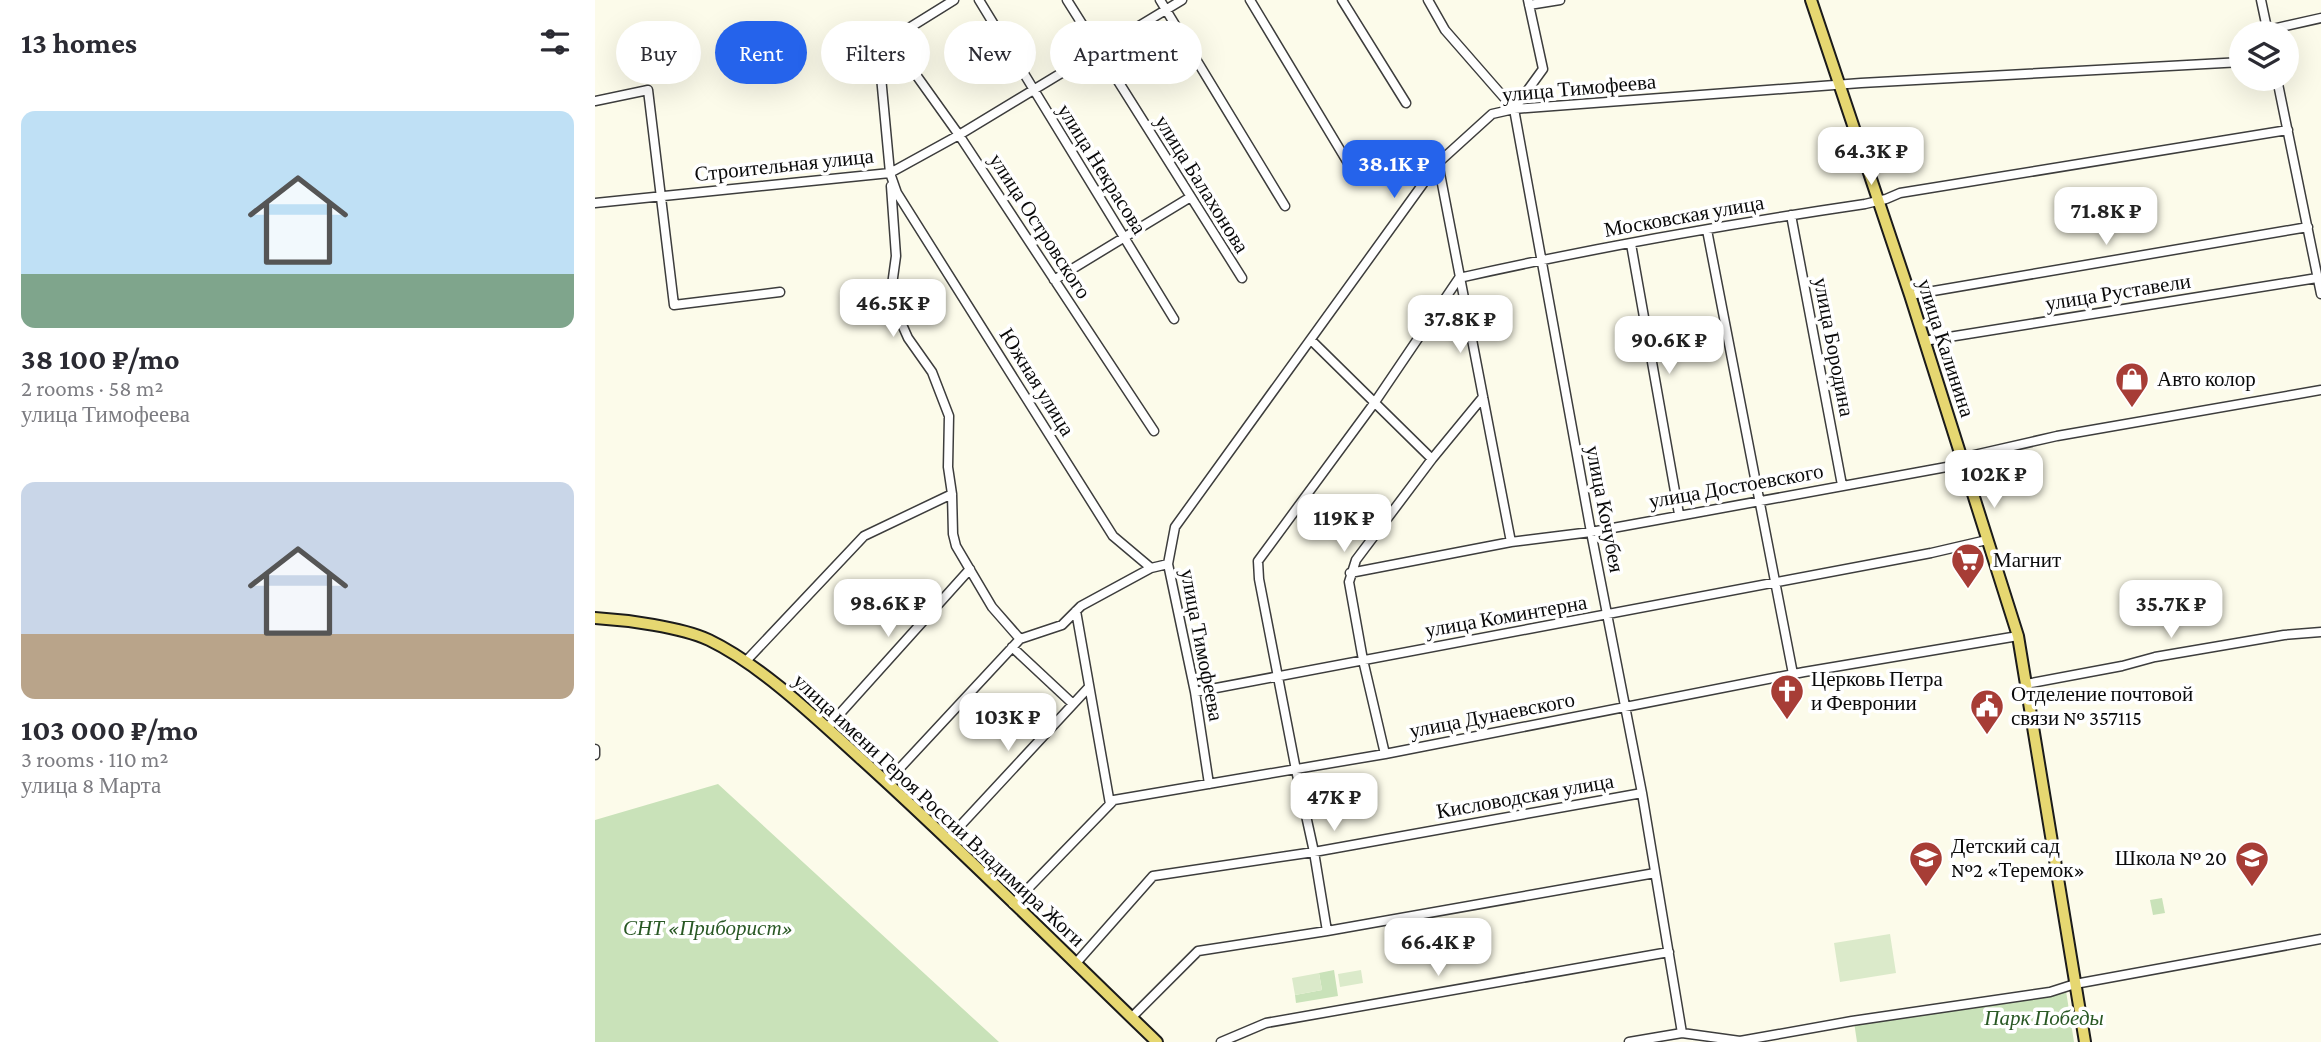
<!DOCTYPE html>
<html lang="en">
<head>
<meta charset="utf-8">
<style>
	body { margin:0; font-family:"Crimson Pro",serif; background:#f2f2f3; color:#2b2b33; height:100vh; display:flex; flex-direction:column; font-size:26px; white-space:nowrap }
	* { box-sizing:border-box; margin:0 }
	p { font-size:23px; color:#7c7c81 }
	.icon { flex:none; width:38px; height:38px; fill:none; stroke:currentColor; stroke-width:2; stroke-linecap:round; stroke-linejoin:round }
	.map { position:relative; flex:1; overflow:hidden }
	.sheet { display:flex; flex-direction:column; background:#fff; width:595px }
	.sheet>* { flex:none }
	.top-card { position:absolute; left:21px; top:21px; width:665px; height:63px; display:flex; gap:14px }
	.fabs { position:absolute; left:1634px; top:21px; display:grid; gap:14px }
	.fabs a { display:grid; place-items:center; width:70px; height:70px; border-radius:50%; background:#fff; box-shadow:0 7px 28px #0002; font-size:35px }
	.price { position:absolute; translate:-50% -60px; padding:0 16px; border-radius:14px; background:#fff; color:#222; font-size:23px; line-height:46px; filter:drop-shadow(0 2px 4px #0008) }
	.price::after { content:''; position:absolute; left:50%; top:42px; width:21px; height:16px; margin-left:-10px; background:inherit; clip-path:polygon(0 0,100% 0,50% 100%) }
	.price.selected { background:#2563eb; color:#fff }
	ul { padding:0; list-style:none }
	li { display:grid; align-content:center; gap:14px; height:371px; padding:0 21px }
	li span { display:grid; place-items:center; height:217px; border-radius:14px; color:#555 }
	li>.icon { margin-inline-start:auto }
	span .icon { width:126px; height:126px; fill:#fffc; stroke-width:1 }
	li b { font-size:30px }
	h2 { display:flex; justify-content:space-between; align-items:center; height:84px; padding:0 21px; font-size:30px }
	.tag { padding:0 24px; border-radius:32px; background:#fff; box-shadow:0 7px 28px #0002; font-size:24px; line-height:63px }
	.tag.selected { background:#2563eb; color:#fff }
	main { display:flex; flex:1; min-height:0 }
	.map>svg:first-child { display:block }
	.green { fill:#c9e2b9 }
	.pitch { fill:#dbeaca }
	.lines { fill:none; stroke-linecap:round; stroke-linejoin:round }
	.minor-casing { stroke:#3d3d3d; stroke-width:11 }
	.major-casing { stroke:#1b1b1b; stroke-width:14 }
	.minor { stroke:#fff; stroke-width:8 }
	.major { stroke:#e6d771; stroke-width:10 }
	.labels { text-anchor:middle; stroke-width:7; stroke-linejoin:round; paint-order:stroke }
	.street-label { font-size:21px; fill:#0a0a0a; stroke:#fff }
	.poi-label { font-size:21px; fill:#0a0a0a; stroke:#fff; text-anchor:start }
	.park-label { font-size:21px; font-style:italic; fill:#295824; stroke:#fff }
</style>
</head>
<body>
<main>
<section class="sheet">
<h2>13 homes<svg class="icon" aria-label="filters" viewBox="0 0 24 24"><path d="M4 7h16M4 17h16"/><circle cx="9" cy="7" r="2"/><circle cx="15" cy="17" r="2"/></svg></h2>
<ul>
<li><span style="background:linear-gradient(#bfe0f5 75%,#7fa58c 0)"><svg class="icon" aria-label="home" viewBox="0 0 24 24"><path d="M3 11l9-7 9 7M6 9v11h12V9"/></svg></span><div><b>38 100 ₽/mo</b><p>2 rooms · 58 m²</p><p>улица Тимофеева</p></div></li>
<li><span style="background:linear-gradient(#c9d6e8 70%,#b9a48a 0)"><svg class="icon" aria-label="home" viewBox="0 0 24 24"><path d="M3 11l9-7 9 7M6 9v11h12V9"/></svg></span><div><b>103 000 ₽/mo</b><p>3 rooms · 110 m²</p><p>улица 8 Марта</p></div></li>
</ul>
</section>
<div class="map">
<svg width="1726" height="1042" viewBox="0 0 1726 1042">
	<rect width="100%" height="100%" fill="#fcfbea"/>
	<!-- green -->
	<path class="green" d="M 123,784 L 404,1042 L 0,1042 L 0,820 Z
		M 1567,898 L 1570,913 L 1558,915 L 1555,900 Z
		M 739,970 L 743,996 L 701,1003 L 700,995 L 727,990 L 724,973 Z
		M 1471,991 L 1479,1042 L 1262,1042 L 1259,1022 Z"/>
	<!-- pitch -->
	<path class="pitch" d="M 1295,934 L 1301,973 L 1245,982 L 1239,943 Z
		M 766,970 L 768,983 L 745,987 L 743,974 Z
		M 724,973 L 727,990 L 700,995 L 697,978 Z"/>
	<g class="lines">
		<!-- minor casing -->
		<g class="minor-casing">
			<path id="minor" d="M 359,0 L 306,33 L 284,55 L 295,173 L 302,193 L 518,536 L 556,568
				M 384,0 L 579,319
				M 472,0 L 647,278
				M 565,0 L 690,206
				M 655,0 L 753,163
				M 747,0 L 811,103
				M 833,0 L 850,30 L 919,109
				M 933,0 L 948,69 L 919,109 L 996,532 L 1047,793 L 1087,1033
				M 1666,0 L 1673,33
				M 934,5 L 965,0
				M 1673,30 L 1726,18
				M 295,46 L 319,72 L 364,135 L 559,431
				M 1682,79 L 1726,294
				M 0,101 L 53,90 L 79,305 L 185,292
				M 843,163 L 916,542
				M 296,186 L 301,256 L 297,285 L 301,311 L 313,338 L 337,372 L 354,416 L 353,467 L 357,494 L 358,534 L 361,546 L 397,607 L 425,639
				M 0,203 L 295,173 L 364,135 L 587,0
				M 1196,215 L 1247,485
				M 1112,230 L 1198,674
				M 1036,244 L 1084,514
				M 459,280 L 594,198
				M 1315,295 L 1713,227
				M 716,340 L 837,459
				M 1329,341 L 1722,278
				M 1366,458 L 1462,436 L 1726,390
				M 755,573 L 916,542 L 996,532 L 1368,464
				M 481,611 L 515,804
				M 417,647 L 478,704
				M 151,661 L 269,536 L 357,494
				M 1431,684 L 1527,666 L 1560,657 L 1689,635 L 1726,632
				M 600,692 L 1336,553 L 1392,540
				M 232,728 L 375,569
				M 0,749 L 0,755
				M 790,754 L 768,660 L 754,582 L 761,560 L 837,459 L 888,397
				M 292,782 L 425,639 L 467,625 L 486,606 L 556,568 L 573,564
				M 614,784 L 600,692 L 573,564 L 580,527 L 843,163 L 897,114 L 919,109 L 1266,83 L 1647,62
				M 352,840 L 494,687
				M 418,904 L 519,800 L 790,754 L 1209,672 L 1423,636
				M 732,931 L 719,852 L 701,770 L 664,579 L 663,561 L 780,402 L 864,278 C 998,248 1134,224 1270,204 L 1291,199 L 1305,193 L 1693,130
				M 482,962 L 558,876 L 719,852 L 1047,793
				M 537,1017 L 603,951 L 732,931 L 1060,873
				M 626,1042 L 671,1023 L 1074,952
				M 1034,1042 L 1087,1033 L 1145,1041 L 1257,1021 L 1455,992 L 1480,984 L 1726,939"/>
		</g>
		<!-- major casing -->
		<g class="major-casing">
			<path id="major" d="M 1216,0 L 1315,295 L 1423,636 L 1490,1042
				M 0,618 C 32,620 86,627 114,640 C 166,665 221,718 264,757 C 366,849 463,947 562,1042"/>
		</g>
		<!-- minor -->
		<use href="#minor" class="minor"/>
		<!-- major -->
		<use href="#major" class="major"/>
	</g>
	<!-- icons -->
	<defs>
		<g id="shop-pin" transform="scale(1.75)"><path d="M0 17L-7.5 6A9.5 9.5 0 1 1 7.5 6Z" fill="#a73d36" stroke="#fff"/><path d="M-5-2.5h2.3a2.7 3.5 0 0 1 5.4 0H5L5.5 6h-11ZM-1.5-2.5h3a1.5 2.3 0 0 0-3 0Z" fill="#fff"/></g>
		<g id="supermarket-pin" transform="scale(1.75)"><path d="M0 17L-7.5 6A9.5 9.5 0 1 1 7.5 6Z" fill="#a73d36" stroke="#fff"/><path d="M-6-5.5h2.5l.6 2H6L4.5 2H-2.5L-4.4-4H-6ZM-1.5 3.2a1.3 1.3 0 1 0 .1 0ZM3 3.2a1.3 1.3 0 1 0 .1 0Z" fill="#fff"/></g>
		<g id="church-pin" transform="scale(1.75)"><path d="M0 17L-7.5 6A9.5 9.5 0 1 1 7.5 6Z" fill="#a73d36" stroke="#fff"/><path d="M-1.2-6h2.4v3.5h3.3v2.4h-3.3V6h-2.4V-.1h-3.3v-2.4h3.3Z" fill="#fff"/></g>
		<g id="civic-pin" transform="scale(1.75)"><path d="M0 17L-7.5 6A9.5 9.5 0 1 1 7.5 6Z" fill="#a73d36" stroke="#fff"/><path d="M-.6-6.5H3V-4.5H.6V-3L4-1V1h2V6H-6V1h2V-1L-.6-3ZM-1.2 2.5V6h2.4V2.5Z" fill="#fff"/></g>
		<g id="school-pin" transform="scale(1.75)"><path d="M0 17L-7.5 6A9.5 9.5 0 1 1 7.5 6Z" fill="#a73d36" stroke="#fff"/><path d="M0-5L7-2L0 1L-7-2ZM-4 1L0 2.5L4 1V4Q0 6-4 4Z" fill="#fff"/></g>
	</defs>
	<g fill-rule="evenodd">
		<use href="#shop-pin" x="1537" y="379"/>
		<use href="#supermarket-pin" x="1373" y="560"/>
		<use href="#church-pin" x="1192" y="691"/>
		<use href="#civic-pin" x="1392" y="706"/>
		<use href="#school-pin" x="1331" y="858"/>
		<use href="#school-pin" x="1657" y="858"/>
	</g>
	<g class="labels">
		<!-- street labels -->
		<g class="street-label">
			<text transform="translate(984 88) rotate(-5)" y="7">улица Тимофеева</text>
			<text transform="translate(189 165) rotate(-6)" y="7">Строительная улица</text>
			<text transform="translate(507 169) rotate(58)" y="7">улица Некрасова</text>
			<text transform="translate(607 184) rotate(58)" y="7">улица Балахонова</text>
			<text transform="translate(1089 216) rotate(-10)" y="7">Московская улица</text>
			<text transform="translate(445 226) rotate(57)" y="7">улица Островского</text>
			<text transform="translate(1523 292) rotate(-9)" y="7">улица Руставели</text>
			<text transform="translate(1239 347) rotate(79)" y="7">улица Бородина</text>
			<text transform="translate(1351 348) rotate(72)" y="7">улица Калинина</text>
			<text transform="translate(442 382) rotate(58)" y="7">Южная улица</text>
			<text transform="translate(1141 486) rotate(-10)" y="7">улица Достоевского</text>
			<text transform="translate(1010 509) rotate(79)" y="7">улица Кочубея</text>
			<text transform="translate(911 616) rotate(-10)" y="7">улица Коминтерна</text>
			<text transform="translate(607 645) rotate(79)" y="7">улица Тимофеева</text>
			<text transform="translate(897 715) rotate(-11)" y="7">улица Дунаевского</text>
			<text transform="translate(930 796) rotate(-10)" y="7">Кисловодская улица</text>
			<text transform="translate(344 810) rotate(43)" y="7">улица имени Героя России Владимира Жоги</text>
		</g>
		<!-- poi labels -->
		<g class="poi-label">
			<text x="1562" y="386">Авто колор</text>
			<text x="1398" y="567">Магнит</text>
			<text x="1216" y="686">Церковь Петра<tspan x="1216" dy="24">и Февронии</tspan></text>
			<text x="1416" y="701">Отделение почтовой<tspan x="1416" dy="24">связи № 357115</tspan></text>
			<text x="1356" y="853">Детский сад<tspan x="1356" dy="24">№2 «Теремок»</tspan></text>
			<text x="1632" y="865" text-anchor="end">Школа № 20</text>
		</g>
		<!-- park labels -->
		<g class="park-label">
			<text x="113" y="935">СНТ «Приборист»</text>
			<text x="1449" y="1025">Парк Победы</text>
		</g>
	</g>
</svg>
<div class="fabs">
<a><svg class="icon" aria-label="layers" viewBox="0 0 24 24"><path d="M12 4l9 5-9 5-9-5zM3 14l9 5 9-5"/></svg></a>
</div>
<b class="price" style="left:1276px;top:187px">64.3K ₽</b>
<b class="price selected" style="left:799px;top:200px">38.1K ₽</b>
<b class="price" style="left:1511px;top:247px">71.8K ₽</b>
<b class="price" style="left:298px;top:339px">46.5K ₽</b>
<b class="price" style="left:865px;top:355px">37.8K ₽</b>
<b class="price" style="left:1074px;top:376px">90.6K ₽</b>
<b class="price" style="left:1399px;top:510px">102K ₽</b>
<b class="price" style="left:749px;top:554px">119K ₽</b>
<b class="price" style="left:293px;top:639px">98.6K ₽</b>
<b class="price" style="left:1576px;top:640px">35.7K ₽</b>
<b class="price" style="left:413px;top:753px">103K ₽</b>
<b class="price" style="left:739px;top:833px">47K ₽</b>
<b class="price" style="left:843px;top:978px">66.4K ₽</b>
<div class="top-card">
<a class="tag">Buy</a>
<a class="tag selected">Rent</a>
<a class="tag">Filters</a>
<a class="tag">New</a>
<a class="tag">Apartment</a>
</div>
</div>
</main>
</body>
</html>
